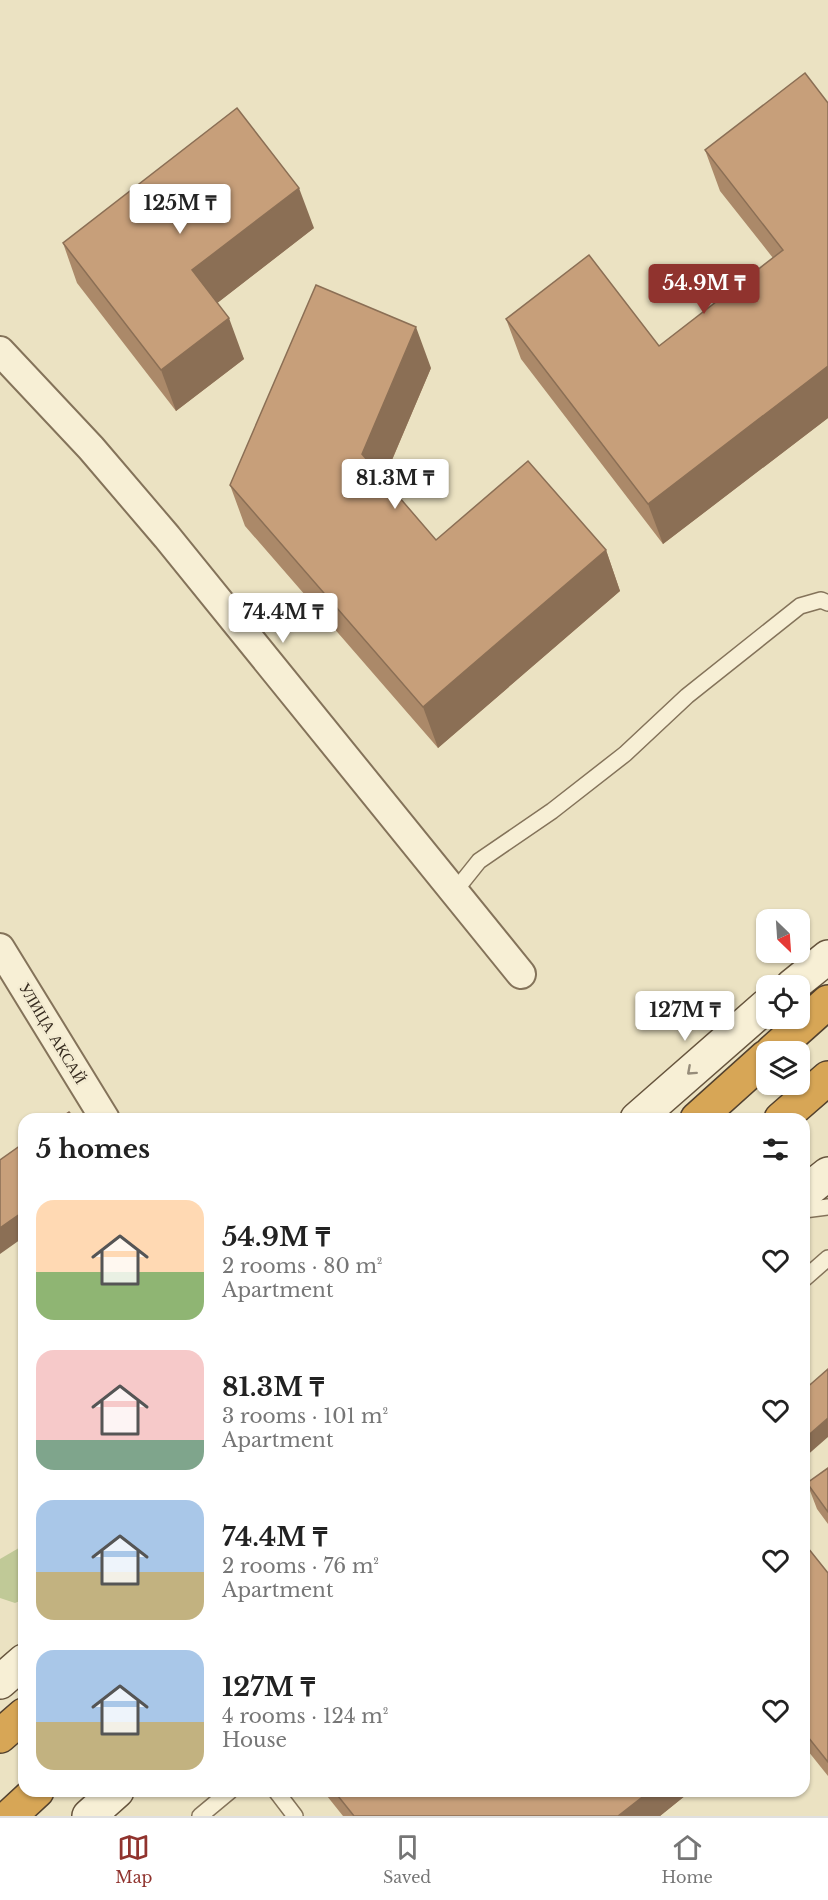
<!DOCTYPE html>
<html lang="en">
<head>
<meta charset="utf-8">
<style>
	body { margin:0; font-family:"Libre Baskerville",serif; background:#f6f6f6; color:#222; height:100vh; display:flex; flex-direction:column; font-size:22px; white-space:nowrap }
	* { box-sizing:border-box; margin:0 }
	p { font-size:20px; color:#767676 }
	.icon { flex:none; width:33px; height:33px; fill:none; stroke:currentColor; stroke-width:2; stroke-linecap:round; stroke-linejoin:round }
	.map { position:relative; flex:1; overflow:hidden }
	.side { position:absolute; left:18px; top:1113px; width:792px; height:684px; display:flex; flex-direction:column; background:#fff; border-radius:18px; box-shadow:0 2px 4px #0004 }
	.side>* { flex:none }
	.needle { width:39px; rotate:155deg }
	.fabs { position:absolute; left:756px; top:909px; display:grid; gap:12px }
	.fabs a { display:grid; place-items:center; width:54px; height:54px; border-radius:12px; background:#fff; box-shadow:0 2px 4px #0004; font-size:30px }
	.price { position:absolute; translate:-50% -51px; padding:0 14px; border-radius:6px; background:#fff; color:#222; font-size:20px; line-height:39px; filter:drop-shadow(0 2px 3px #0008) }
	.price::after { content:''; position:absolute; left:50%; top:36px; width:18px; height:14px; margin-left:-9px; background:inherit; clip-path:polygon(0 0,100% 0,50% 100%) }
	.price.selected { background:#90332e; color:#fff }
	ul { padding:0; list-style:none }
	li { display:flex; align-items:center; gap:18px; height:150px; padding:0 18px }
	li span { display:grid; place-items:center; flex:none; width:168px; height:120px; border-radius:18px; color:#555 }
	li>.icon { margin-inline-start:auto }
	span .icon { width:72px; height:72px; fill:#fffc; stroke-width:1 }
	li b { font-size:26px }
	h2 { display:flex; justify-content:space-between; align-items:center; height:72px; padding:0 18px; font-size:26px }
	.tabs { display:flex; justify-content:space-around; align-items:center; height:84px; border-top:2px solid #e0e0e0; background:#fff; font-size:16px; color:#767676 }
	.tabs a { display:grid; justify-items:center; gap:3px }
	.tabs .selected { color:#90332e }
	.map>svg:first-child { display:block }
	.green { fill:#c0c997 }
	.lines { fill:none; stroke-linecap:round; stroke-linejoin:round }
	.lane-casing { stroke:#84735a; stroke-width:18 }
	.street-casing { stroke:#84735a; stroke-width:32 }
	.secondary-casing { stroke:#66543d; stroke-width:36 }
	.highway-casing { stroke:#52412e; stroke-width:36 }
	.lane { stroke:#f7efd5; stroke-width:15 }
	.street { stroke:#f7efd5; stroke-width:28 }
	.secondary { stroke:#f7efd5; stroke-width:33 }
	.highway { stroke:#d7a656; stroke-width:33 }
	.wall { fill:#ab8969 }
	.shaded-wall { fill:#8b6f55 }
	.building { fill:#c79f7a; stroke:#8b6f55; stroke-width:1.5 }
	.oneway { stroke:#968c7a }
	.labels { text-anchor:middle; stroke-width:5; stroke-linejoin:round; paint-order:stroke }
	.street-label { font-size:16px; fill:#352a1e; stroke:#f3ebd1 }
</style>
</head>
<body>
<div class="map">
<svg width="828" height="1816" viewBox="0 0 828 1816">
	<rect width="100%" height="100%" fill="#ebe2c2"/>
	<!-- green -->
	<path class="green" d="M 24,1545 L 24,1599 L 15,1603 L 0,1598 L 0,1559 Z"/>
	<g class="lines">
		<!-- lane casing -->
		<g class="lane-casing">
			<path id="lane" d="M 455,891 L 479,861 L 552,811 L 625,754 L 687,696 L 800,606 L 821,600 L 828,603
				M 804,1210 L 828,1207
				M 804,1279 L 828,1258
				M 276,1791 L 295,1816
				M 200,1816 L 230,1791"/>
		</g>
		<!-- street casing -->
		<g class="street-casing">
			<path id="street" d="M 0,351 L 91,448 L 167,537 L 521,974
				M 0,948 L 105,1119"/>
		</g>
		<!-- secondary casing -->
		<g class="secondary-casing">
			<path id="secondary" d="M 792,986 L 828,957
				M 637,1119 L 766,1006
				M 804,1193 L 828,1174
				M 0,1682 L 24,1661
				M 89,1816 L 117,1791"/>
		</g>
		<!-- highway casing -->
		<g class="highway-casing">
			<path id="highway" d="M 772,1052 L 828,1002
				M 697,1119 L 766,1057
				M 781,1119 L 828,1078
				M 0,1736 L 24,1715
				M 10,1816 L 37,1791"/>
		</g>
		<!-- lane -->
		<use href="#lane" class="lane"/>
		<!-- street -->
		<use href="#street" class="street"/>
		<!-- secondary -->
		<use href="#secondary" class="secondary"/>
		<!-- highway -->
		<use href="#highway" class="highway"/>
	</g>
	<!-- wall -->
	<path class="wall" d="M 828,103 L 828,418 L 663,544 L 521,359 L 506,319 L 659,346 L 773,258 L 720,191 L 705,150 Z
		M 314,228 L 217,303 L 244,359 L 176,411 L 77,283 L 63,243 Z
		M 431,368 L 384,479 L 436,540 L 606,550 L 620,591 L 438,748 L 245,526 L 230,485 Z
		M 828,1468 L 828,1524 L 817,1509 L 807,1483 Z
		M 804,1543 L 828,1573 L 828,1776 L 804,1746 Z
		M 323,1791 L 691,1791 L 660,1816 L 343,1816 Z"/>
	<!-- shaded-wall -->
	<path class="shaded-wall" d="M 299,188 L 314,228 L 207,311 L 192,270 Z
		M 229,318 L 244,359 L 176,411 L 161,370 Z
		M 416,327 L 431,368 L 377,495 L 362,454 Z
		M 828,366 L 828,418 L 663,544 L 648,504 Z
		M 606,550 L 620,591 L 438,748 L 423,707 Z
		M 24,1211 L 24,1237 L 0,1254 L 0,1228 Z
		M 828,1418 L 828,1437 L 804,1458 L 804,1439 Z
		M 650,1791 L 691,1791 L 660,1816 L 618,1816 Z"/>
	<!-- building -->
	<path class="building" d="M 805,73 L 828,103 L 828,366 L 648,504 L 506,319 L 589,255 L 659,346 L 783,250 L 705,150 Z
		M 237,108 L 299,188 L 192,270 L 229,318 L 161,370 L 63,243 Z
		M 316,285 L 416,327 L 362,454 L 436,540 L 528,461 L 606,550 L 423,707 L 230,485 Z
		M 69,1112 L 75,1119 L 59,1119 Z
		M 24,1143 L 24,1211 L 0,1228 L 0,1160 Z
		M 828,1369 L 828,1418 L 804,1439 L 804,1390 Z
		M 828,1468 L 828,1512 L 807,1483 Z
		M 804,1543 L 828,1573 L 828,1762 L 804,1732 Z
		M 334,1791 L 650,1791 L 618,1816 L 354,1816 Z"/>
	<!-- one-way arrows -->
	<defs><path id="oneway-chevron" d="M-2-3.5L2.5 0L-2 3.5" fill="none" stroke-width="1.6" stroke-linecap="round" stroke-linejoin="round" transform="scale(1.5)"/></defs>
	<use class="oneway" href="#oneway-chevron" transform="translate(691 1071) rotate(138)"/>
	<g class="labels">
		<!-- street labels -->
		<g class="street-label">
			<text transform="translate(53 1033) rotate(59)" y="6">УЛИЦА АКСАЙ</text>
		</g>
	</g>
</svg>
<div class="fabs">
<a><svg class="needle" viewBox="-14 -14 28 28"><path d="M0-13l5 13h-10z" fill="#e53935"/><path d="M0 13l5-13h-10z" fill="#767676"/></svg></a>
<a><svg class="icon" aria-label="locate" viewBox="0 0 24 24"><circle cx="12" cy="12" r="6"/><path d="M12 2v4M12 18v4M2 12h4M18 12h4"/></svg></a>
<a><svg class="icon" aria-label="layers" viewBox="0 0 24 24"><path d="M12 4l9 5-9 5-9-5zM3 14l9 5 9-5"/></svg></a>
</div>
<b class="price" style="left:180px;top:235px">125M ₸</b>
<b class="price selected" style="left:704px;top:315px">54.9M ₸</b>
<b class="price" style="left:395px;top:510px">81.3M ₸</b>
<b class="price" style="left:283px;top:644px">74.4M ₸</b>
<b class="price" style="left:685px;top:1042px">127M ₸</b>
<section class="side">
<h2>5 homes<svg class="icon" aria-label="filters" viewBox="0 0 24 24"><path d="M4 7h16M4 17h16"/><circle cx="9" cy="7" r="2"/><circle cx="15" cy="17" r="2"/></svg></h2>
<ul>
<li><span style="background:linear-gradient(#ffd9b3 60%,#8fb573 0)"><svg class="icon" aria-label="home" viewBox="0 0 24 24"><path d="M3 11l9-7 9 7M6 9v11h12V9"/></svg></span><div><b>54.9M ₸</b><p>2 rooms · 80 m²</p><p>Apartment</p></div><svg class="icon" aria-label="heart" viewBox="0 0 24 24"><path d="M12 20l-8-8c-3-5 5-10 8-4 3-6 11-1 8 4z"/></svg></li>
<li><span style="background:linear-gradient(#f6c9c9 75%,#7fa58c 0)"><svg class="icon" aria-label="home" viewBox="0 0 24 24"><path d="M3 11l9-7 9 7M6 9v11h12V9"/></svg></span><div><b>81.3M ₸</b><p>3 rooms · 101 m²</p><p>Apartment</p></div><svg class="icon" aria-label="heart" viewBox="0 0 24 24"><path d="M12 20l-8-8c-3-5 5-10 8-4 3-6 11-1 8 4z"/></svg></li>
<li><span style="background:linear-gradient(#a9c7e8 60%,#c2b280 0)"><svg class="icon" aria-label="home" viewBox="0 0 24 24"><path d="M3 11l9-7 9 7M6 9v11h12V9"/></svg></span><div><b>74.4M ₸</b><p>2 rooms · 76 m²</p><p>Apartment</p></div><svg class="icon" aria-label="heart" viewBox="0 0 24 24"><path d="M12 20l-8-8c-3-5 5-10 8-4 3-6 11-1 8 4z"/></svg></li>
<li><span style="background:linear-gradient(#a9c7e8 60%,#c2b280 0)"><svg class="icon" aria-label="home" viewBox="0 0 24 24"><path d="M3 11l9-7 9 7M6 9v11h12V9"/></svg></span><div><b>127M ₸</b><p>4 rooms · 124 m²</p><p>House</p></div><svg class="icon" aria-label="heart" viewBox="0 0 24 24"><path d="M12 20l-8-8c-3-5 5-10 8-4 3-6 11-1 8 4z"/></svg></li>
</ul>
</section>
</div>
<nav class="tabs">
<a class="selected"><svg class="icon" aria-label="map" viewBox="0 0 24 24"><path d="M3 6l6-2 6 2 6-2v14l-6 2-6-2-6 2zM9 4v14M15 6v14"/></svg>Map</a>
<a><svg class="icon" aria-label="saved" viewBox="0 0 24 24"><path d="M7 4h10v16l-5-4-5 4z"/></svg>Saved</a>
<a><svg class="icon" aria-label="home" viewBox="0 0 24 24"><path d="M3 11l9-7 9 7M6 9v11h12V9"/></svg>Home</a>
</nav>
</body>
</html>
